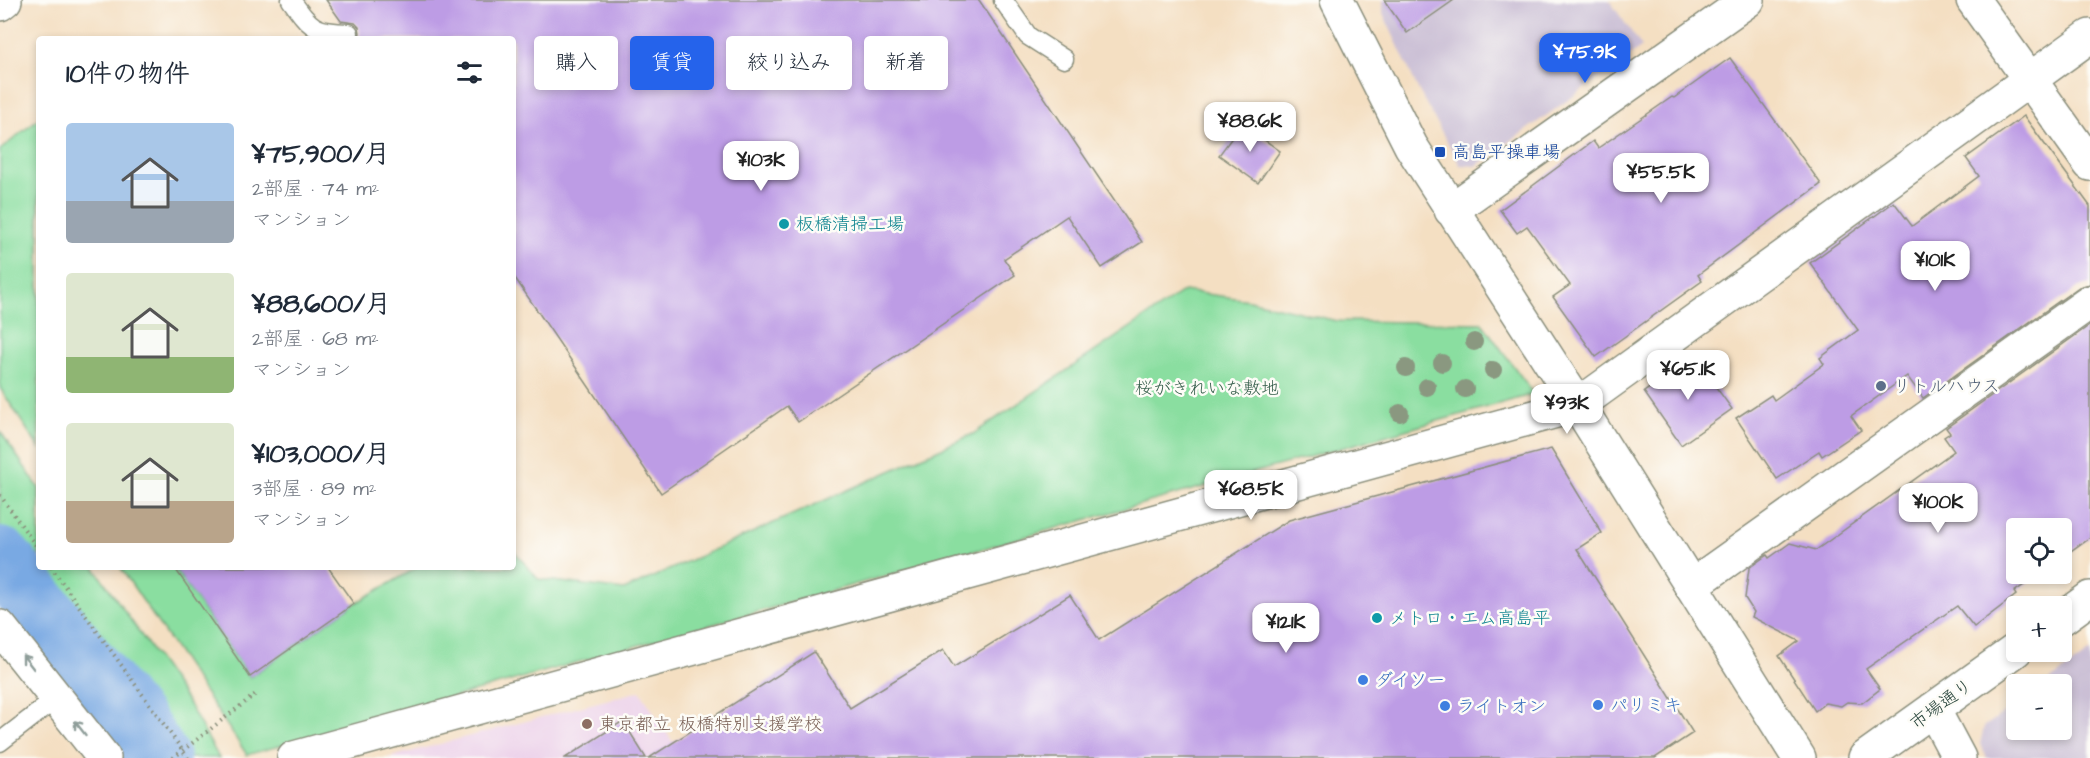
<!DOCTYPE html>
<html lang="ja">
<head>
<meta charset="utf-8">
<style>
	body { margin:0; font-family:"Architects Daughter","Klee One",sans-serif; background:#f2f2f3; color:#1f2937; height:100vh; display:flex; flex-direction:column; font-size:22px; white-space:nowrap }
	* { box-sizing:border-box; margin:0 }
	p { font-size:20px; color:#747a83 }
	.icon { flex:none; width:33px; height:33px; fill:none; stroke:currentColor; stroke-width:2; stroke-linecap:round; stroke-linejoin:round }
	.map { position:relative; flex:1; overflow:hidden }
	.sheet { position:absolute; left:36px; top:36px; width:480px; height:534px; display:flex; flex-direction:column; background:#fff; border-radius:6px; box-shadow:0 3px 9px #0003 }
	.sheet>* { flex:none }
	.guide { position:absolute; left:534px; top:36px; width:570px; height:54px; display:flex; gap:12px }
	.controls { position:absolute; left:2006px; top:518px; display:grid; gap:12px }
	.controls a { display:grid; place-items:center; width:66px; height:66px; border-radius:6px; background:#fff; box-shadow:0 3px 9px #0003; font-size:30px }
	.price { position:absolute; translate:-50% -51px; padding:0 14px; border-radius:12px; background:#fff; color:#222; font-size:20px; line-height:39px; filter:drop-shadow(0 2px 3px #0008) }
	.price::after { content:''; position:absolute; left:50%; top:36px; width:18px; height:14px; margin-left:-9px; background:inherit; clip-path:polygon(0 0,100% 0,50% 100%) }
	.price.active { background:#2563eb; color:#fff }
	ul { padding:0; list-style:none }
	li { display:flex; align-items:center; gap:18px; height:150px; padding:0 30px }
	li span { display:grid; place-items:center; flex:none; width:168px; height:120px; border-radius:6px; color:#555 }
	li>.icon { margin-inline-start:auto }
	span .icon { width:72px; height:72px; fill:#fffc; stroke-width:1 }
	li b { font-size:26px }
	h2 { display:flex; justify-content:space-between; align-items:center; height:72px; padding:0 30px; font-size:26px }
	.chip { padding:0 21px; border-radius:6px; background:#fff; box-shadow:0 3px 9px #0003; font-size:21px; line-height:54px }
	.chip.active { background:#2563eb; color:#fff }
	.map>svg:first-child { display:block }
	.built { fill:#ecd1ea }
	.industrial { fill:#cbbfd5 }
	.green { fill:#8adea0; stroke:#548e6a; stroke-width:1.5 }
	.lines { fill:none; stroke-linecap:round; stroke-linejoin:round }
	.river { stroke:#79a9e3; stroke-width:64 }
	.building { fill:#bd9ce5 }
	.lane-casing { stroke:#8a8e7b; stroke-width:21 }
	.street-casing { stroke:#8a8e7b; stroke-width:36 }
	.secondary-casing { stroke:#8a8e7b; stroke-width:36 }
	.path { stroke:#8a8e7b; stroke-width:4; stroke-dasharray:1.5 4.5; stroke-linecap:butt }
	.lane { stroke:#fff; stroke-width:18 }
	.street { stroke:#fff; stroke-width:33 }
	.secondary { stroke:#fff; stroke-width:33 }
	.path-bridge { stroke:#8a8e7b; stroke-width:4; stroke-dasharray:1.5 4.5; stroke-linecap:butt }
	.tree { fill:#8a9880 }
	.oneway { stroke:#8f9e9a }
	.transit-dot { fill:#1a4fb4; stroke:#fdfcf7; stroke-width:2 }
	.culture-dot { fill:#0f9aa8; stroke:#fdfcf7; stroke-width:2 }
	.service-dot { fill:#5c6f8a; stroke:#fdfcf7; stroke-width:2 }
	.shop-dot { fill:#3f7fe0; stroke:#fdfcf7; stroke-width:2 }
	.education-dot { fill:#8d6e63; stroke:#fdfcf7; stroke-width:2 }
	.labels { text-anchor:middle; stroke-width:5; stroke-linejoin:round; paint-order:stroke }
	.transit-label { font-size:18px; fill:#164399; stroke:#fdfcf7; text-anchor:start }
	.culture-label { font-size:18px; fill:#0d838f; stroke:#fdfcf7; text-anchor:start }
	.service-label { font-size:18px; fill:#4e5e75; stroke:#fdfcf7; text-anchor:start }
	.park-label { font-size:18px; fill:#345d4a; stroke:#fdfcf7 }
	.shop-label { font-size:18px; fill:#366cbe; stroke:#fdfcf7; text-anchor:start }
	.street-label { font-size:18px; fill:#1f3d34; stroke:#fdfcf7 }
	.education-label { font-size:18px; fill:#785e54; stroke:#fdfcf7; text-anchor:start }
</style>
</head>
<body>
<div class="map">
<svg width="2090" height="758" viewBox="0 0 2090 758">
	<rect width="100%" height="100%" fill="#fdfcf7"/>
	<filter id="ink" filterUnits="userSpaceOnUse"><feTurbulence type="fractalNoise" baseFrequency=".0167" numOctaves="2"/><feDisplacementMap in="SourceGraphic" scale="12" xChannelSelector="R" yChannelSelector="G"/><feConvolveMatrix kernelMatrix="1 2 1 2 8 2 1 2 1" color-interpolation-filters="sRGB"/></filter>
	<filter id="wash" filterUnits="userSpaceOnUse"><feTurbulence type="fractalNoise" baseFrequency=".008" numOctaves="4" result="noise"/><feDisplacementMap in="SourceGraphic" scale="24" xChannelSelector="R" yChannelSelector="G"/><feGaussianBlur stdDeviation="1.35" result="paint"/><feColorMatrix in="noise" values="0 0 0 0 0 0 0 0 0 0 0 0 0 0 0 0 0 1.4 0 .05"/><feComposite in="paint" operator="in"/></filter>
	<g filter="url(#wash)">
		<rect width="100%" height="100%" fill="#f4dfc2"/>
		<!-- built -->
		<path class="built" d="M 640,691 L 683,758 L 387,758 Z"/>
		<!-- industrial -->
		<path class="industrial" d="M 1383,0 L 1609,0 L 1642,47 L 1476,166 L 1460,165 L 1419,91 L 1383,13 Z
			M 2090,652 L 2090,758 L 1987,758 L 1980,744 L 1984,727 L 2016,704 L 2016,729 L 2061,729 L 2061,684 L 2045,684 Z"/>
		<!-- green -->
		<path class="green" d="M 39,118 L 39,448 L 0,388 L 0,150 Z
			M 1184,291 L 1249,300 L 1337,321 L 1482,323 L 1534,394 L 247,755 L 120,567 L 174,567 L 250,677 L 354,604 L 418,567 L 513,567 L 513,550 L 538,579 L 624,590 L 973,434 Z
			M 0,431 L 39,488 L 39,567 L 94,567 L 187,701 L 219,758 L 121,758 L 0,605 Z"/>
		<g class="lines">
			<!-- river -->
			<path class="river" d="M 0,559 L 135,724 L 158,758"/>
		</g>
		<g id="blocks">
			<!-- building -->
			<path class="building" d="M 326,0 L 979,0 L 1142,242 L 1102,268 L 1067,216 L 1004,259 L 1015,275 L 798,422 L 787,406 L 661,493 L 513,275 L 513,39 L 358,39 L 360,33 L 359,27 L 355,23 L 341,21 Z
				M 1384,0 L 1454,0 L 1407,33 Z
				M 1730,58 L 1821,184 L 1698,275 L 1702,281 L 1596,357 L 1553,297 L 1570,285 L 1527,226 L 1517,233 L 1500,210 L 1593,141 L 1598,148 L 1672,97 L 1674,98 Z
				M 2024,116 L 2090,206 L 2090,284 L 2079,287 L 1923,398 L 1907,376 L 1851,416 L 1861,430 L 1822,456 L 1819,451 L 1777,479 L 1736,418 L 1771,395 L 1774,400 L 1824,364 L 1820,358 L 1858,330 L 1810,263 L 1894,202 L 1912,226 L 1979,176 L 1966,158 Z
				M 1242,124 L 1280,151 L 1258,183 L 1219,155 Z
				M 2090,325 L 2090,537 L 2061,558 L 2061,528 L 2016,528 L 2016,573 L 2041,573 L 2014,592 L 2016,595 L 1974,627 L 1957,606 L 1866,669 L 1880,689 L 1862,703 L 1847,702 L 1841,706 L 1825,703 L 1815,711 L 1779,656 L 1799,641 L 1752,617 L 1754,612 L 1745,598 L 1749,568 L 1767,555 L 1769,558 L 1790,543 L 1816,550 L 1954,451 L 1944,437 L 1950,433 L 1946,428 Z
				M 1694,357 L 1732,409 L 1681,445 L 1644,392 Z
				M 1551,449 L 1602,533 L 1577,549 L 1693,733 L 1655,758 L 649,758 L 814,652 L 850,708 L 943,650 L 954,667 L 1070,595 L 1099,640 L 1289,520 Z
				M 174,567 L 328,567 L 354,604 L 250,677 Z
				M 623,721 L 646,758 L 565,758 Z"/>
		</g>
	</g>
	<g filter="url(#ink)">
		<use href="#blocks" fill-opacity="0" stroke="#8a8e7b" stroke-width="1.5"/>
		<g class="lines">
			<!-- lane casing -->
			<g class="lane-casing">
				<path id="lane" d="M 291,0 C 311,28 314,32 349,33
					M 1003,0 L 1028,36 L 1064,59
					M 0,742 L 57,698"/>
			</g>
			<!-- street casing -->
			<g class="street-casing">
				<path id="street" d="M 1973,0 L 2090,164
					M 0,4 L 5,0
					M 1691,586 L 2090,302
					M 0,627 L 104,758
					M 294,758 L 1578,405 L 2090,36"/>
			</g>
			<!-- secondary casing -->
			<g class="secondary-casing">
				<path id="secondary" d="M 1337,0 L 1411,146 L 1578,405 L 1799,758
					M 1451,210 L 1748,0
					M 2061,619 L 2090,598
					M 1933,709 L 1959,758
					M 1865,758 L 2016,650"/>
			</g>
			<!-- path -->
			<path class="path" d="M 0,495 L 39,550
				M 51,567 L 188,758"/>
			<!-- lane -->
			<use href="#lane" class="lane"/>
			<!-- street -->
			<use href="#street" class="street"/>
			<!-- secondary -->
			<use href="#secondary" class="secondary"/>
			<!-- path-bridge -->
			<path class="path-bridge" d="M 173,758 L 257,693"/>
		</g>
		<!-- trees -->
		<g class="tree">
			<circle cx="1474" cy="342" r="9"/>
			<circle cx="1442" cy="363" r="9"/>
			<circle cx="1406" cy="368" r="9"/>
			<circle cx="1493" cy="370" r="9"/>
			<circle cx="1427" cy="387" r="9"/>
			<circle cx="1465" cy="389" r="9"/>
			<circle cx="1400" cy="413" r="9"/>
		</g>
		<!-- one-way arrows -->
		<defs><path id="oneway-shaft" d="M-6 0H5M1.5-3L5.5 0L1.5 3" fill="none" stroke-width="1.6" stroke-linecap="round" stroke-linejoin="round" transform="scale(1.5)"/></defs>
		<g class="oneway">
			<use href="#oneway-shaft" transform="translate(28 662) rotate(-128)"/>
			<use href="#oneway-shaft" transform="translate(80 728) rotate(-128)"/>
		</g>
	</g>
	<!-- markers -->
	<rect class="transit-dot" x="1434" y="146" width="12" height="12" rx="3"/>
	<g class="culture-dot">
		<circle cx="784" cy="224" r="6"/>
		<circle cx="1377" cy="618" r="6"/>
	</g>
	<circle class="service-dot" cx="1881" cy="386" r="6"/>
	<g class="shop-dot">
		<circle cx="1363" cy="680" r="6"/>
		<circle cx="1598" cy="705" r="6"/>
		<circle cx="1445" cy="706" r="6"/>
	</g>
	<circle class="education-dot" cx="587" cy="724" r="6"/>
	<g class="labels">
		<!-- transit labels -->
		<g class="transit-label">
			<text x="1452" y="158">高島平操車場</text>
		</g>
		<!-- culture labels -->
		<g class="culture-label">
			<text x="796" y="230">板橋清掃工場</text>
			<text x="1389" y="624">メトロ・エム高島平</text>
		</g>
		<!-- service labels -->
		<g class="service-label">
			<text x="1893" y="392">リトルハウス</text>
		</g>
		<!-- park labels -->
		<g class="park-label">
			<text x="1207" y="394">桜がきれいな敷地</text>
		</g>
		<!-- shop labels -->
		<g class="shop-label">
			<text x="1375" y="686">ダイソー</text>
			<text x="1610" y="711">パリミキ</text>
			<text x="1457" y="712">ライトオン</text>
		</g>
		<!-- street labels -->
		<g class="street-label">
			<text transform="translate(1941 704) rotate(-36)" y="6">市場通り</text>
		</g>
		<!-- education labels -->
		<g class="education-label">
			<text x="599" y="730">東京都立 板橋特別支援学校</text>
		</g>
	</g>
</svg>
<div class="controls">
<a><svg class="icon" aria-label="locate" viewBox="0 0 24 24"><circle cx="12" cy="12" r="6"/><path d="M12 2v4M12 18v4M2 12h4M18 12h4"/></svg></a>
<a>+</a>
<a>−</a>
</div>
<b class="price active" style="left:1585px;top:84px">¥75.9K</b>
<b class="price" style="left:1250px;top:153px">¥88.6K</b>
<b class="price" style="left:761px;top:192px">¥103K</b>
<b class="price" style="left:1661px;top:204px">¥55.5K</b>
<b class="price" style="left:1935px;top:292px">¥101K</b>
<b class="price" style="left:1688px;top:401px">¥65.1K</b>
<b class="price" style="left:1567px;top:435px">¥93K</b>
<b class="price" style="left:1251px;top:521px">¥68.5K</b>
<b class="price" style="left:1938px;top:534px">¥100K</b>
<b class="price" style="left:1286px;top:654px">¥121K</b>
<div class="guide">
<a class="chip">購入</a>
<a class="chip active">賃貸</a>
<a class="chip">絞り込み</a>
<a class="chip">新着</a>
</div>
<section class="sheet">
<h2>10件の物件<svg class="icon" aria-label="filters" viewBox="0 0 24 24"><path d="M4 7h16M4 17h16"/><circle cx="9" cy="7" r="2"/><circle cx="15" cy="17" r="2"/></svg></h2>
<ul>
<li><span style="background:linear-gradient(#a9c7e8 65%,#9aa5b1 0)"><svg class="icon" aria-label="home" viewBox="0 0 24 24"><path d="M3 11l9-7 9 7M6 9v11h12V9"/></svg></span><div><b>¥75,900/月</b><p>2部屋 · 74 m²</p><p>マンション</p></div></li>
<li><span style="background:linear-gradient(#dfe7d0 70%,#8fb573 0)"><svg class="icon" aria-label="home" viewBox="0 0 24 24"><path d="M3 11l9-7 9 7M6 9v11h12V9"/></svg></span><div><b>¥88,600/月</b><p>2部屋 · 68 m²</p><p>マンション</p></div></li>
<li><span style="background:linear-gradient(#dfe7d0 65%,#b9a48a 0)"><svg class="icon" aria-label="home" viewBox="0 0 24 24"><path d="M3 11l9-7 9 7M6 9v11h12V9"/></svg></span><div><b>¥103,000/月</b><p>3部屋 · 89 m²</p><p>マンション</p></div></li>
</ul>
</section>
</div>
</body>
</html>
